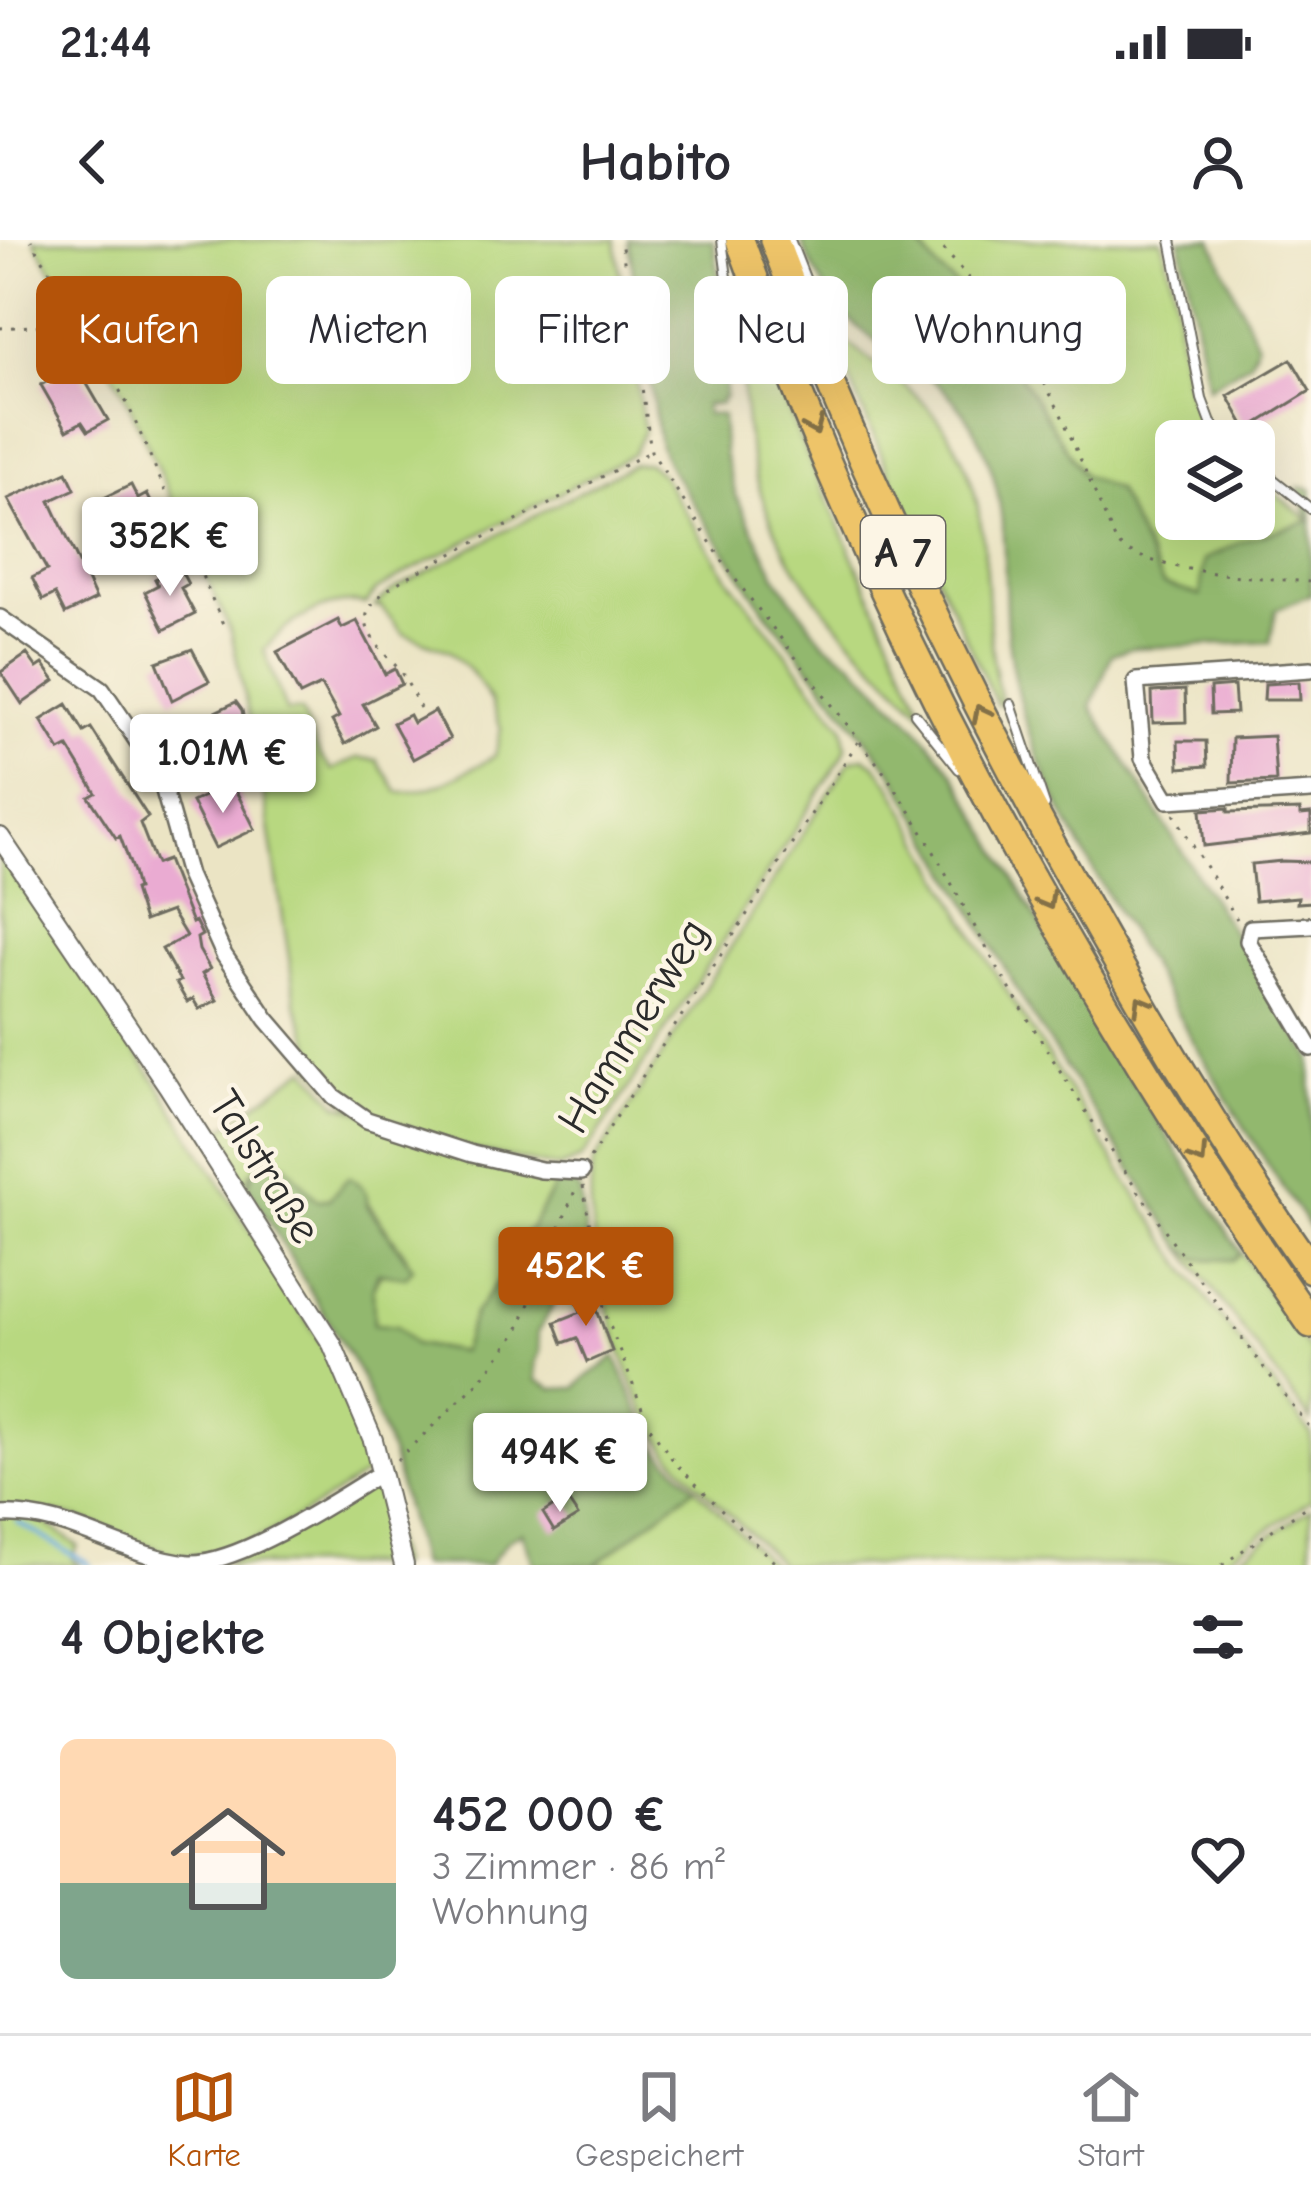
<!DOCTYPE html>
<html lang="de">
<head>
<meta charset="utf-8">
<style>
	body { margin:0; font-family:"Comic Neue",sans-serif; background:#f7f7f7; color:#2b2b33; height:100vh; display:flex; flex-direction:column; font-size:45px; white-space:nowrap }
	* { box-sizing:border-box; margin:0 }
	p { font-size:39px; color:#7c7c81 }
	.icon { flex:none; width:66px; height:66px; fill:none; stroke:currentColor; stroke-width:2; stroke-linecap:round; stroke-linejoin:round }
	.map { position:relative; height:1325px; overflow:hidden }
	.drawer { display:flex; flex-direction:column; background:#fff; flex:1 }
	.drawer>* { flex:none }
	.top-card { position:absolute; left:36px; top:36px; width:1239px; height:108px; display:flex; gap:24px }
	.fabs { position:absolute; left:1155px; top:180px; display:grid; gap:24px }
	.fabs a { display:grid; place-items:center; width:120px; height:120px; border-radius:18px; background:#fff; box-shadow:0 12px 48px #0002; font-size:60px }
	.price { position:absolute; translate:-50% -102px; padding:0 27px; border-radius:12px; background:#fff; color:#222; font-size:39px; line-height:78px; filter:drop-shadow(0 3px 6px #0008) }
	.price::after { content:''; position:absolute; left:50%; top:72px; width:36px; height:27px; margin-left:-18px; background:inherit; clip-path:polygon(0 0,100% 0,50% 100%) }
	.price.selected { background:#b45309; color:#fff }
	ul { padding:0; list-style:none }
	li { display:flex; align-items:center; gap:36px; height:300px; padding:0 60px }
	li span { display:grid; place-items:center; flex:none; width:336px; height:240px; border-radius:18px; color:#555 }
	li>.icon { margin-inline-start:auto }
	span .icon { width:144px; height:144px; fill:#fffc; stroke-width:1 }
	li b { font-size:51px }
	h2 { display:flex; justify-content:space-between; align-items:center; height:144px; padding:0 60px; font-size:51px }
	.pill { padding:0 42px; border-radius:18px; background:#fff; box-shadow:0 12px 48px #0002; font-size:42px; line-height:108px }
	.pill.selected { background:#b45309; color:#fff }
	.status { display:flex; justify-content:space-between; align-items:center; height:84px; padding:0 60px; background:#fff; direction:ltr }
	.status svg { height:33px; fill:currentColor }
	header { display:flex; justify-content:space-between; align-items:center; height:156px; padding:0 60px; background:#fff; font-size:54px; font-weight:700 }
	.dock { display:flex; justify-content:space-around; align-items:center; height:168px; border-top:3px solid #e1e1e2; background:#fff; font-size:33px; color:#7c7c81 }
	.dock a { display:grid; justify-items:center; gap:6px }
	.dock .selected { color:#b45309 }
	.map>svg:first-child { display:block }
	.green { fill:#b8d880; stroke:#728256; stroke-width:3 }
	.forest { fill:#92b86e; stroke:#5e724c; stroke-width:3 }
	.lines { fill:none; stroke-linecap:round; stroke-linejoin:round }
	.stream { stroke:#6aacde; stroke-width:4.5 }
	.building { fill:#eaabd2 }
	.service-casing { stroke:#6e6c61; stroke-width:12 }
	.minor-casing { stroke:#6e6c61; stroke-width:20 }
	.tertiary-casing { stroke:#6e6c61; stroke-width:22 }
	.motorway-casing { stroke:#6e6c61; stroke-width:32 }
	.path { stroke:#6e6c61; stroke-width:3; stroke-dasharray:3 9; stroke-linecap:butt }
	.service { stroke:#fff; stroke-width:8 }
	.minor { stroke:#fff; stroke-width:15 }
	.tertiary { stroke:#fff; stroke-width:18 }
	.motorway { stroke:#eec469; stroke-width:27 }
	.oneway { stroke:#837047 }
	.labels { text-anchor:middle; stroke-width:9; stroke-linejoin:round; paint-order:stroke }
	.shield { fill:#fcf5e5; stroke:#6a6863; stroke-width:3 }
	.shield-label { font-size:42px; font-weight:bold; fill:#2b2b2b }
	.street-label { font-size:45px; fill:#2b2b2b; stroke:#fcf5e5 }
</style>
</head>
<body>
<div class="status"><b>21:44</b><svg viewBox="0 0 49 12"><path d="M0 12V9h3v3zM5 12V6h3v6zM10 12V3h3v9zM15 12V0h3v12zM26 1h20v11H26zM47 4h2v5h-2z"/></svg></div>
<header><svg class="icon" aria-label="back" viewBox="0 0 24 24"><path d="M15 5l-7 7 7 7"/></svg>Habito<svg class="icon" aria-label="person" viewBox="0 0 24 24"><circle cx="12" cy="8" r="4"/><path d="M4 21q1-7 8-7t8 7"/></svg></header>
<div class="map">
<svg width="1311" height="1325" viewBox="0 0 1311 1325">
	<rect width="100%" height="100%" fill="#fcf5e5"/>
	<filter id="ink" filterUnits="userSpaceOnUse"><feTurbulence type="fractalNoise" baseFrequency=".00833" numOctaves="2"/><feDisplacementMap in="SourceGraphic" scale="24" xChannelSelector="R" yChannelSelector="G"/><feConvolveMatrix kernelMatrix="1 2 1 2 8 2 1 2 1" color-interpolation-filters="sRGB"/></filter>
	<filter id="wash" filterUnits="userSpaceOnUse"><feTurbulence type="fractalNoise" baseFrequency=".004" numOctaves="4" result="noise"/><feDisplacementMap in="SourceGraphic" scale="48" xChannelSelector="R" yChannelSelector="G"/><feGaussianBlur stdDeviation="2.7" result="paint"/><feColorMatrix in="noise" values="0 0 0 0 0 0 0 0 0 0 0 0 0 0 0 0 0 1.4 0 .05"/><feComposite in="paint" operator="in"/></filter>
	<g filter="url(#wash)">
		<rect width="100%" height="100%" fill="#ebe4c4"/>
		<!-- green -->
		<path class="green" d="M 34,0 L 615,0 L 644,190 L 633,214 L 406,333 L 376,351 L 366,364 C 329,356 286,382 264,410 L 286,471 L 301,471 L 320,516 L 332,530 L 357,518 L 377,520 L 398,552 C 432,554 465,532 495,516 L 501,488 L 491,462 L 474,435 L 449,411 L 404,394 L 381,367 L 375,366 L 394,349 L 633,224 L 648,223 L 660,233 L 729,339 L 843,486 L 846,507 L 842,517 L 596,898 L 581,919 L 559,928 L 457,906 L 351,866 L 311,825 L 317,819 L 296,764 L 261,533 L 231,392 L 123,151 Z
			M 916,0 L 1162,0 C 1167,22 1174,43 1176,66 C 1182,114 1181,162 1214,201 L 1176,201 L 1176,279 L 1254,279 L 1254,237 L 1310,281 L 1243,301 L 1200,357 L 1163,344 L 1116,250 L 1083,235 L 993,93 L 964,53 L 936,27 Z
			M 735,46 L 739,46 L 801,202 L 925,475 C 844,393 773,331 750,211 C 740,157 742,101 735,46 Z
			M 827,85 C 863,119 907,140 939,180 C 1004,263 975,369 1002,464 L 997,465 L 894,244 Z
			M 864,517 L 876,525 L 892,547 L 990,724 L 1126,940 L 1203,1054 L 1311,1194 L 1311,1260 L 1216,1325 L 781,1325 C 746,1287 703,1253 670,1213 C 627,1161 577,987 594,922 L 820,567 L 850,521 Z
			M 0,611 L 163,852 L 329,1116 L 362,1195 L 370,1224 L 366,1234 C 314,1267 239,1323 175,1315 C 136,1302 69,1266 30,1272 L 78,1306 L 72,1319 L 79,1325 L 0,1325 Z
			M 306,828 L 338,864 L 563,941 L 556,944 L 530,989 L 515,1002 L 499,1040 L 474,1074 L 462,1112 L 414,1104 L 396,1086 L 374,1085 C 369,1043 370,1037 407,1017 L 349,937 L 329,959 L 317,960 L 302,944 L 250,932 L 248,946 L 215,894 Z
			M 1182,1008 L 1198,1019 L 1233,1020 L 1241,1013 L 1311,1113 L 1311,1181 Z
			M 695,1247 L 772,1325 L 595,1325 Z
			M 371,1248 L 378,1249 L 399,1325 L 223,1325 Z
			M 1311,1268 L 1311,1325 L 1228,1325 Z"/>
		<!-- forest -->
		<path class="forest" d="M 628,0 L 713,0 L 723,59 L 725,158 L 721,158 L 721,164 L 705,165 L 706,174 L 722,175 L 724,214 L 736,256 L 778,340 L 823,402 L 851,421 L 918,488 L 954,533 L 1097,784 L 1241,1013 L 1233,1020 L 1198,1019 L 1182,1008 L 1033,777 L 893,533 L 766,372 L 671,230 L 660,206 Z
			M 801,0 L 916,0 L 936,27 L 964,53 L 993,93 L 1083,235 L 1116,250 L 1163,344 L 1200,356 L 1204,320 L 1243,301 L 1309,281 L 1298,247 L 1311,249 L 1311,354 L 1276,370 L 1270,402 L 1133,408 L 1112,414 L 1091,467 L 1311,817 L 1311,990 C 1251,902 1198,810 1145,718 C 1102,645 1056,572 1029,492 C 1016,453 1007,408 1006,367 C 1004,308 1006,253 979,198 C 952,142 914,130 868,95 C 836,71 815,37 801,0 Z
			M 1180,0 L 1212,0 L 1257,104 L 1250,122 L 1208,147 Z
			M 271,919 L 286,924 L 317,960 L 329,959 L 349,937 C 360,944 369,951 367,965 L 413,1028 L 406,1037 L 378,1033 L 373,1048 L 374,1084 L 396,1086 L 414,1104 L 461,1112 L 474,1074 L 499,1040 L 515,1002 L 530,989 L 556,944 L 573,944 L 580,951 L 588,1007 L 537,1093 L 540,1111 L 535,1123 L 536,1140 L 553,1149 L 576,1148 C 587,1133 604,1128 615,1116 L 654,1205 L 695,1247 L 595,1325 L 534,1325 L 522,1292 L 508,1300 L 489,1325 L 420,1325 L 392,1216 L 360,1134 L 248,946 L 257,922 Z"/>
		<g class="lines">
			<!-- stream -->
			<path class="stream" d="M 17,1282 L 90,1325"/>
		</g>
		<g id="blocks">
			<!-- building -->
			<path class="building" d="M 1291,119 L 1310,151 L 1247,190 L 1228,156 Z
				M 76,125 L 108,180 L 88,191 L 82,182 L 67,190 L 41,145 Z
				M 67,232 L 75,249 L 50,261 L 96,359 L 65,374 L 55,354 L 43,360 L 32,338 L 47,330 L 8,259 Z
				M 131,245 L 138,259 L 147,254 L 166,292 L 136,307 L 126,286 L 118,290 L 102,259 Z
				M 179,327 L 188,344 L 181,348 L 195,374 L 164,390 L 145,352 L 158,345 L 155,339 Z
				M 338,380 L 342,388 L 357,381 L 385,434 L 395,429 L 402,444 L 363,464 L 376,486 L 345,504 L 332,481 L 339,477 L 321,445 L 300,455 L 277,412 Z
				M 192,409 L 209,441 L 172,460 L 157,422 Z
				M 27,414 L 37,428 L 43,424 L 55,441 L 22,464 L 1,432 Z
				M 1299,442 L 1300,460 L 1264,460 L 1265,444 Z
				M 1234,446 L 1236,473 L 1211,474 L 1210,448 Z
				M 1185,450 L 1186,482 L 1153,483 L 1152,452 Z
				M 236,462 L 242,470 L 250,513 L 227,522 L 217,503 L 193,516 L 180,489 Z
				M 67,464 L 84,492 L 91,488 L 148,577 L 140,583 L 156,624 L 167,620 L 192,683 L 195,681 L 202,695 L 197,698 L 199,710 L 210,729 L 202,734 L 217,760 L 199,769 L 193,759 L 187,762 L 176,743 L 180,741 L 162,709 L 186,696 L 171,671 L 144,681 L 134,650 L 137,649 L 133,632 L 120,596 L 116,598 L 89,557 L 96,553 L 68,507 L 60,511 L 41,480 Z
				M 435,471 L 450,499 L 413,519 L 393,483 L 409,475 L 413,483 Z
				M 1273,496 L 1276,541 L 1231,543 L 1232,498 Z
				M 1178,501 L 1206,501 L 1207,526 L 1179,528 Z
				M 232,543 L 255,589 L 215,608 L 192,562 Z
				M 1228,568 L 1228,572 L 1300,570 L 1300,575 L 1311,574 L 1311,593 L 1204,606 L 1201,570 Z
				M 1282,621 L 1311,622 L 1311,662 L 1297,663 L 1298,657 L 1255,661 L 1251,624 Z
				M 590,1051 L 612,1111 L 587,1122 L 577,1098 L 563,1103 L 555,1082 L 581,1072 L 575,1057 Z
				M 566,1258 L 578,1276 L 554,1291 L 543,1273 Z"/>
		</g>
	</g>
	<g filter="url(#ink)">
		<use href="#blocks" fill-opacity="0" stroke="#6e6c61" stroke-width="3"/>
		<g class="lines">
			<!-- service casing -->
			<g class="service-casing">
				<path id="service" d="M 722,0 L 728,45
					M 790,0 L 807,43 L 829,72
					M 1171,0 L 1202,159 L 1211,183 L 1227,201
					M 1254,224 L 1311,269
					M 1011,464 L 1045,565
					M 915,474 L 959,529"/>
			</g>
			<!-- minor casing -->
			<g class="minor-casing">
				<path id="minor" d="M 0,378 L 102,449 L 159,533 L 188,635 L 224,715 L 267,779 L 334,857 L 367,880 L 472,914 L 541,930 L 581,932
					M 1311,429 L 1136,441 L 1143,518 L 1168,560 L 1311,551
					M 1311,685 L 1251,688 L 1248,701 L 1311,808
					M 0,1275 C 68,1271 123,1317 189,1323 C 238,1325 339,1259 382,1232"/>
			</g>
			<!-- tertiary casing -->
			<g class="tertiary-casing">
				<path id="tertiary" d="M 0,597 L 168,846 L 332,1104 L 373,1200 L 404,1325"/>
			</g>
			<!-- motorway casing -->
			<g class="motorway-casing">
				<path id="motorway" d="M 740,0 C 877,384 1078,750 1311,1084
					M 774,0 C 864,242 976,474 1104,698 C 1168,811 1235,923 1311,1029"/>
			</g>
			<!-- path -->
			<path class="path" d="M 936,0 L 1021,100 L 1060,172 L 1117,304 C 1153,333 1264,338 1311,342
				M 78,77 L 128,165 L 226,391
				M 0,88 L 48,85 L 78,77 L 31,0
				M 420,468 C 413,455 406,437 396,426 C 357,386 353,370 404,339 L 650,212
				M 860,502 C 922,575 958,662 1007,744 C 1099,898 1200,1047 1311,1189
				M 1174,574 L 1237,679
				M 590,918 L 859,500 L 729,331 L 651,211 L 621,0
				M 583,946 L 605,1073 L 649,1186 L 675,1223 L 777,1325
				M 397,1220 L 479,1142 L 517,1093 L 576,948
				M 1222,1325 L 1311,1263"/>
			<!-- service -->
			<use href="#service" class="service"/>
			<!-- minor -->
			<use href="#minor" class="minor"/>
			<!-- tertiary -->
			<use href="#tertiary" class="tertiary"/>
			<!-- motorway -->
			<use href="#motorway" class="motorway"/>
		</g>
		<!-- one-way arrows -->
		<defs><path id="oneway-chevron" d="M-2-3.5L2.5 0L-2 3.5" fill="none" stroke-width="1.6" stroke-linecap="round" stroke-linejoin="round" transform="scale(3)"/></defs>
		<g class="oneway">
			<use href="#oneway-chevron" transform="translate(814 187) rotate(67)"/>
			<use href="#oneway-chevron" transform="translate(981 473) rotate(-117)"/>
			<use href="#oneway-chevron" transform="translate(1047 661) rotate(61)"/>
			<use href="#oneway-chevron" transform="translate(1142 764) rotate(-120)"/>
			<use href="#oneway-chevron" transform="translate(1199 916) rotate(57)"/>
		</g>
	</g>
	<g class="labels">
		<!-- shield labels -->
		<rect class="shield" x="861" y="276" width="84" height="72" rx="9"/>
		<g class="shield-label">
			<text x="903" y="327">A 7</text>
		</g>
		<!-- street labels -->
		<g class="street-label">
			<text transform="translate(632 785) rotate(-58)" y="16">Hammerweg</text>
			<text transform="translate(266 926) rotate(58)" y="16">Talstraße</text>
		</g>
	</g>
</svg>
<div class="fabs">
<a><svg class="icon" aria-label="layers" viewBox="0 0 24 24"><path d="M12 4l9 5-9 5-9-5zM3 14l9 5 9-5"/></svg></a>
</div>
<b class="price" style="left:170px;top:359px">352K €</b>
<b class="price" style="left:223px;top:576px">1.01M €</b>
<b class="price selected" style="left:586px;top:1089px">452K €</b>
<b class="price" style="left:560px;top:1275px">494K €</b>
<div class="top-card">
<a class="pill selected">Kaufen</a>
<a class="pill">Mieten</a>
<a class="pill">Filter</a>
<a class="pill">Neu</a>
<a class="pill">Wohnung</a>
</div>
</div>
<section class="drawer">
<h2>4 Objekte<svg class="icon" aria-label="filters" viewBox="0 0 24 24"><path d="M4 7h16M4 17h16"/><circle cx="9" cy="7" r="2"/><circle cx="15" cy="17" r="2"/></svg></h2>
<ul>
<li><span style="background:linear-gradient(#ffd9b3 60%,#7fa58c 0)"><svg class="icon" aria-label="home" viewBox="0 0 24 24"><path d="M3 11l9-7 9 7M6 9v11h12V9"/></svg></span><div><b>452 000 €</b><p>3 Zimmer · 86 m²</p><p>Wohnung</p></div><svg class="icon" aria-label="heart" viewBox="0 0 24 24"><path d="M12 20l-8-8c-3-5 5-10 8-4 3-6 11-1 8 4z"/></svg></li>
</ul>
</section>
<nav class="dock">
<a class="selected"><svg class="icon" aria-label="map" viewBox="0 0 24 24"><path d="M3 6l6-2 6 2 6-2v14l-6 2-6-2-6 2zM9 4v14M15 6v14"/></svg>Karte</a>
<a><svg class="icon" aria-label="saved" viewBox="0 0 24 24"><path d="M7 4h10v16l-5-4-5 4z"/></svg>Gespeichert</a>
<a><svg class="icon" aria-label="home" viewBox="0 0 24 24"><path d="M3 11l9-7 9 7M6 9v11h12V9"/></svg>Start</a>
</nav>
</body>
</html>
